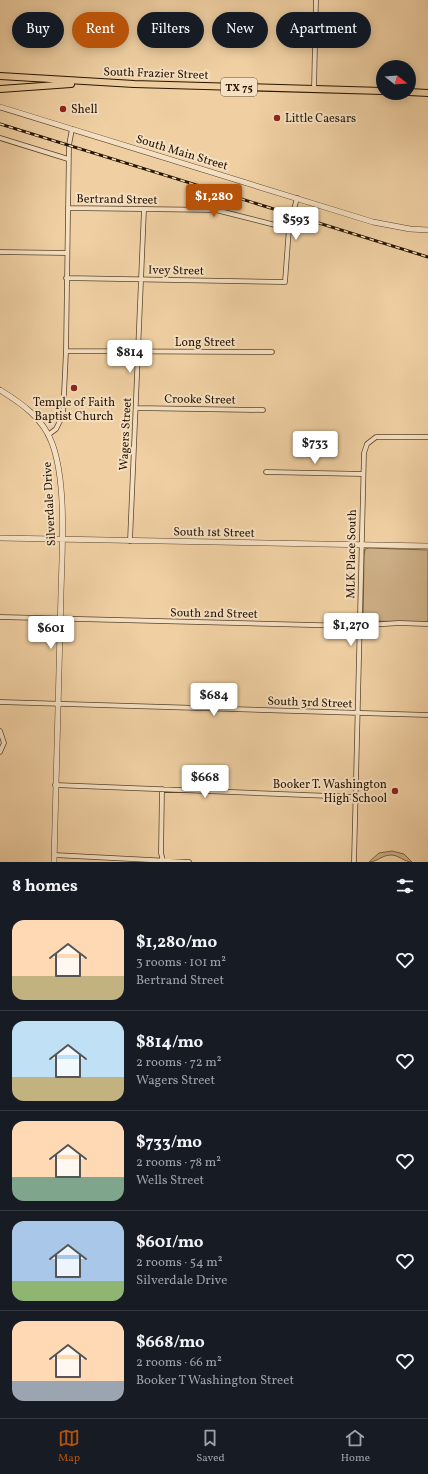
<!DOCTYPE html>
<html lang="en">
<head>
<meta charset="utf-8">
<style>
	body { margin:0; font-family:Vollkorn,serif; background:#20242c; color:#f1f3f6; height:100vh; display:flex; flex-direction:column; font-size:15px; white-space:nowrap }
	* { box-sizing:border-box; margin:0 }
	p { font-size:13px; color:#9ea1a6 }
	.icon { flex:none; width:22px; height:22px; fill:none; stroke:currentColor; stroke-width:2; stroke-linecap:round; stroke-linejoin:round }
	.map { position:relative; height:862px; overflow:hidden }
	.panel { display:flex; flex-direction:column; background:#171b24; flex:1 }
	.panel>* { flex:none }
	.banner { position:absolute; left:12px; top:12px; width:404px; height:36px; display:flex; gap:8px }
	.needle { width:26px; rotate:107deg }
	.tools { position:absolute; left:376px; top:60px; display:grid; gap:8px }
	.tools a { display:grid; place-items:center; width:40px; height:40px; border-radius:50%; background:#171b24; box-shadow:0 2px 10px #0003; font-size:20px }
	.price { position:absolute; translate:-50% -34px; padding:0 9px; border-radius:4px; background:#fff; color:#222; font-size:13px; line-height:26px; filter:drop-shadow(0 1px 2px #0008) }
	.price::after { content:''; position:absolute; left:50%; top:24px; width:12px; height:9px; margin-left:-6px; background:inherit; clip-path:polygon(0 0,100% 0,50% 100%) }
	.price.current { background:#b45309; color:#fff }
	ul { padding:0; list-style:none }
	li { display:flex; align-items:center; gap:12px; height:100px; padding:0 12px }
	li+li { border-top:1px solid #363941 }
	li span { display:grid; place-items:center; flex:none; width:112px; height:80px; border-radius:12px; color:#555 }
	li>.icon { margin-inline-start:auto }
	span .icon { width:48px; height:48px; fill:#fffc; stroke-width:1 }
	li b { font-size:17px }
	h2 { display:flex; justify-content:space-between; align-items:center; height:48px; padding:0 12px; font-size:17px }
	.pill { padding:0 14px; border-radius:18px; background:#171b24; box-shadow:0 2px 10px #0003; font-size:14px; line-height:36px }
	.pill.current { background:#b45309; color:#fff }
	.menu { display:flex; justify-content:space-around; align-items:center; height:56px; border-top:1px solid #363941; background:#171b24; font-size:11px; color:#9ea1a6 }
	.menu a { display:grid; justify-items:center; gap:2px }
	.menu .current { color:#b45309 }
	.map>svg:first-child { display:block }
	.green { fill:#ceb087; stroke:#7a6244 }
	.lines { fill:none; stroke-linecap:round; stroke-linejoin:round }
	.minor-casing { stroke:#594429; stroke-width:5.5 }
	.tertiary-casing { stroke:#594429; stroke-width:6 }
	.primary-casing { stroke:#271500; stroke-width:8 }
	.minor { stroke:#f5e0c3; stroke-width:4 }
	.tertiary { stroke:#f5e0c3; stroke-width:5 }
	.primary { stroke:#f0d0a3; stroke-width:6 }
	.rail-casing { stroke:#271500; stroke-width:3 }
	.rail { stroke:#f5e0c3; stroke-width:1.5; stroke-dasharray:4.5; stroke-linecap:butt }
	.poi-dot { fill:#8f2418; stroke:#f5e0c3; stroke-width:1.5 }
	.labels { text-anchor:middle; stroke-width:4; stroke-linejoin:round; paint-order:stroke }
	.shield { fill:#f5e0c3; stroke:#65523a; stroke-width:1 }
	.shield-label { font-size:11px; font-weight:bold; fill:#271500 }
	.street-label { font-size:12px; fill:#271500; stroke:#f5e0c3 }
	.poi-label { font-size:12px; fill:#271500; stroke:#f5e0c3; text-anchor:start }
</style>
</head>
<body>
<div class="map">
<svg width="428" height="862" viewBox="0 0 428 862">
	<rect width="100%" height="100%" fill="#f0d0a3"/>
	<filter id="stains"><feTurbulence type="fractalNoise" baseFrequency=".005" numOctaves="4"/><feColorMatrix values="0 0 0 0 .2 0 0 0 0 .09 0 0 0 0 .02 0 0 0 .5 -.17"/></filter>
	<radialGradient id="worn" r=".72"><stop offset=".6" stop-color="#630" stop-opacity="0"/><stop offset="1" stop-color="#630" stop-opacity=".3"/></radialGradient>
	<!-- green -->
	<path class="green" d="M 369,548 L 428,550 L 428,622 L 363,621 L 364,555 L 365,549 Z
		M 392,851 L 404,854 L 412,862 C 404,862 399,855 391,855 C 382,855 377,862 369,862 L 379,853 Z"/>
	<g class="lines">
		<!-- minor casing -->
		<g class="minor-casing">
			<path id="minor" d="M 314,89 L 316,0
				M 0,138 L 68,159
				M 68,208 L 216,210 L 283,227
				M 0,252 L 67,253
				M 66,278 L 285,282 L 289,228 L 297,198
				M 66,351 L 272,352
				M 136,408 L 263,410
				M 48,435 L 56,429 L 63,415 L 66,351 L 69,145 L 72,129
				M 266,472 L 363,474
				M 130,541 L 144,209
				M 0,617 L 353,626 L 399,623 L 428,624
				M 0,702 L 428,715
				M 0,731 L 4,743 L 0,752
				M 55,785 L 356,797
				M 162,789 L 161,853 L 163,861
				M 54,855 L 189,862
				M 354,862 L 364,453 L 367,444 L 376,437 L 428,437"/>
		</g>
		<!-- tertiary casing -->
		<g class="tertiary-casing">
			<path id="tertiary" d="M 0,107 L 373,222 L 410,229 L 428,230
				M 0,390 C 21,403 43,418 52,443 C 67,483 62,550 61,593 C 59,683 56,772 54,862
				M 0,538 L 428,546"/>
		</g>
		<!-- primary casing -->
		<g class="primary-casing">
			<path id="primary" d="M 0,76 L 134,84 L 383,91
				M 0,89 L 71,84
				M 409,92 L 428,93"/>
		</g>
		<!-- minor -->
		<use href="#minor" class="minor"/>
		<!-- tertiary -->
		<use href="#tertiary" class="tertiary"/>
		<!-- primary -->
		<use href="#primary" class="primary"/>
		<!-- rail casing -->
		<g class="rail-casing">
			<path id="rail" d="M 0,124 L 428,257"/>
		</g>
		<!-- rail -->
		<use href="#rail" class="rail"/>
	</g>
	<!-- markers -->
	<g class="poi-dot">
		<circle cx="63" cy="109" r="4"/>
		<circle cx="277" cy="118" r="4"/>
		<circle cx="74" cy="388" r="4"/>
		<circle cx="395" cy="791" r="4"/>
	</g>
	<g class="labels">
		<!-- shield labels -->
		<rect class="shield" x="221" y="78" width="36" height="18" rx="3"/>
		<g class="shield-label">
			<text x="239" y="91">TX 75</text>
		</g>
		<!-- street labels -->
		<g class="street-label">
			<text transform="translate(156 73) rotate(2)" y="4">South Frazier Street</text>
			<text transform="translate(182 152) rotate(17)" y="4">South Main Street</text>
			<text transform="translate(117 199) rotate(1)" y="4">Bertrand Street</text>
			<text transform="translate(176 270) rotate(1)" y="4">Ivey Street</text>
			<text x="205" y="346">Long Street</text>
			<text transform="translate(200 399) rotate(1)" y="4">Crooke Street</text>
			<text transform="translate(125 434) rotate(-87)" y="4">Wagers Street</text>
			<text transform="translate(49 504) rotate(-93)" y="4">Silverdale Drive</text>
			<text transform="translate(214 532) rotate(1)" y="4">South 1st Street</text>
			<text transform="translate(351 554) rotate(-89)" y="4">MLK Place South</text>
			<text transform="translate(214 613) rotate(1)" y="4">South 2nd Street</text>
			<text transform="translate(310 702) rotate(2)" y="4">South 3rd Street</text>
		</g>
		<!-- poi labels -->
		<g class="poi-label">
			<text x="71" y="113">Shell</text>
			<text x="285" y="122">Little Caesars</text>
			<text x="74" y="406" text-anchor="middle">Temple of Faith<tspan x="74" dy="14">Baptist Church</tspan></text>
			<text x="387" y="788" text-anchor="end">Booker T. Washington<tspan x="387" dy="14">High School</tspan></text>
		</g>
	</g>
	<rect width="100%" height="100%" filter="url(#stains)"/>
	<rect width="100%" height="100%" fill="url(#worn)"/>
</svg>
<div class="tools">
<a><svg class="needle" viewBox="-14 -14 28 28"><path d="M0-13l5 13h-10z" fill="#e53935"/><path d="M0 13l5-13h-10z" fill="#9ea1a6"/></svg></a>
</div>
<b class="price current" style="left:214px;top:218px">$1,280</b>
<b class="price" style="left:296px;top:241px">$593</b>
<b class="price" style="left:130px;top:374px">$814</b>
<b class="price" style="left:315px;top:465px">$733</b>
<b class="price" style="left:351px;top:647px">$1,270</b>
<b class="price" style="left:51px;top:650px">$601</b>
<b class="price" style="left:214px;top:717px">$684</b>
<b class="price" style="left:205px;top:799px">$668</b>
<div class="banner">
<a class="pill">Buy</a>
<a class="pill current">Rent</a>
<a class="pill">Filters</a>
<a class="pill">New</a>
<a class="pill">Apartment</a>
</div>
</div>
<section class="panel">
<h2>8 homes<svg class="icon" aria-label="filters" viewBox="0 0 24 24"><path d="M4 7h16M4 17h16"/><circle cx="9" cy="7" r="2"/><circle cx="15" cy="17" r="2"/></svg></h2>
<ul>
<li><span style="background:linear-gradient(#ffd9b3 70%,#c2b280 0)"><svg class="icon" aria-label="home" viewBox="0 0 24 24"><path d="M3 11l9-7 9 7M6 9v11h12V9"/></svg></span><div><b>$1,280/mo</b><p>3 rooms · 101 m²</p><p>Bertrand Street</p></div><svg class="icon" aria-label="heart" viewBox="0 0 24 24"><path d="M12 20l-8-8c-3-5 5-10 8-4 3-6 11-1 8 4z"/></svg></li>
<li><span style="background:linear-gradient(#bfe0f5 70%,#c2b280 0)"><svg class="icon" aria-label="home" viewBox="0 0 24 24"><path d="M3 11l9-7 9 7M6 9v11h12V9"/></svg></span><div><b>$814/mo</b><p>2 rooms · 72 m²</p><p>Wagers Street</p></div><svg class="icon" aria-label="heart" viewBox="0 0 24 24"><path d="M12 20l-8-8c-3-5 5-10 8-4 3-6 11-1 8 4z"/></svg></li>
<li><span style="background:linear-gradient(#ffd9b3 70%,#7fa58c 0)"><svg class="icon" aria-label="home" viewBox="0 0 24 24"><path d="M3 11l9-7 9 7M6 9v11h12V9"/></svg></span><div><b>$733/mo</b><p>2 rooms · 78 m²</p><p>Wells Street</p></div><svg class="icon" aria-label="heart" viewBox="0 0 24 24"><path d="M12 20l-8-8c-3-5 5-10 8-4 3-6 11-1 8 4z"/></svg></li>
<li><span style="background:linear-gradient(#a9c7e8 75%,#8fb573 0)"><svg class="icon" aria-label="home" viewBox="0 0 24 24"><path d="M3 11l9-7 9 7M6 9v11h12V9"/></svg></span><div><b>$601/mo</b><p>2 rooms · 54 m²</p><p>Silverdale Drive</p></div><svg class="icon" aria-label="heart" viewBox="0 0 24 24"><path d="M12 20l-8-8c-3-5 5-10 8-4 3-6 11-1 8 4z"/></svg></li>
<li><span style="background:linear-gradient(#ffd9b3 75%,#9aa5b1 0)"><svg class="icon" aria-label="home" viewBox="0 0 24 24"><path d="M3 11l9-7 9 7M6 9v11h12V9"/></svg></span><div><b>$668/mo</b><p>2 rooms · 66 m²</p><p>Booker T Washington Street</p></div><svg class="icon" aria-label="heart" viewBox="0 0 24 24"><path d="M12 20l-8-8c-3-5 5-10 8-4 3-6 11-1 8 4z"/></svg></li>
</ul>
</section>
<nav class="menu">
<a class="current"><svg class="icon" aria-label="map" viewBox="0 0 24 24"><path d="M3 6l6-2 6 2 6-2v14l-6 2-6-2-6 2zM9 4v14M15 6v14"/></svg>Map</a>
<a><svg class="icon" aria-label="saved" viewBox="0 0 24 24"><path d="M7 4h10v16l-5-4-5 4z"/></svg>Saved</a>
<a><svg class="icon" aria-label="home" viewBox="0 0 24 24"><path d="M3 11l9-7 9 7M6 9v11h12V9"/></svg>Home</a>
</nav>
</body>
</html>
